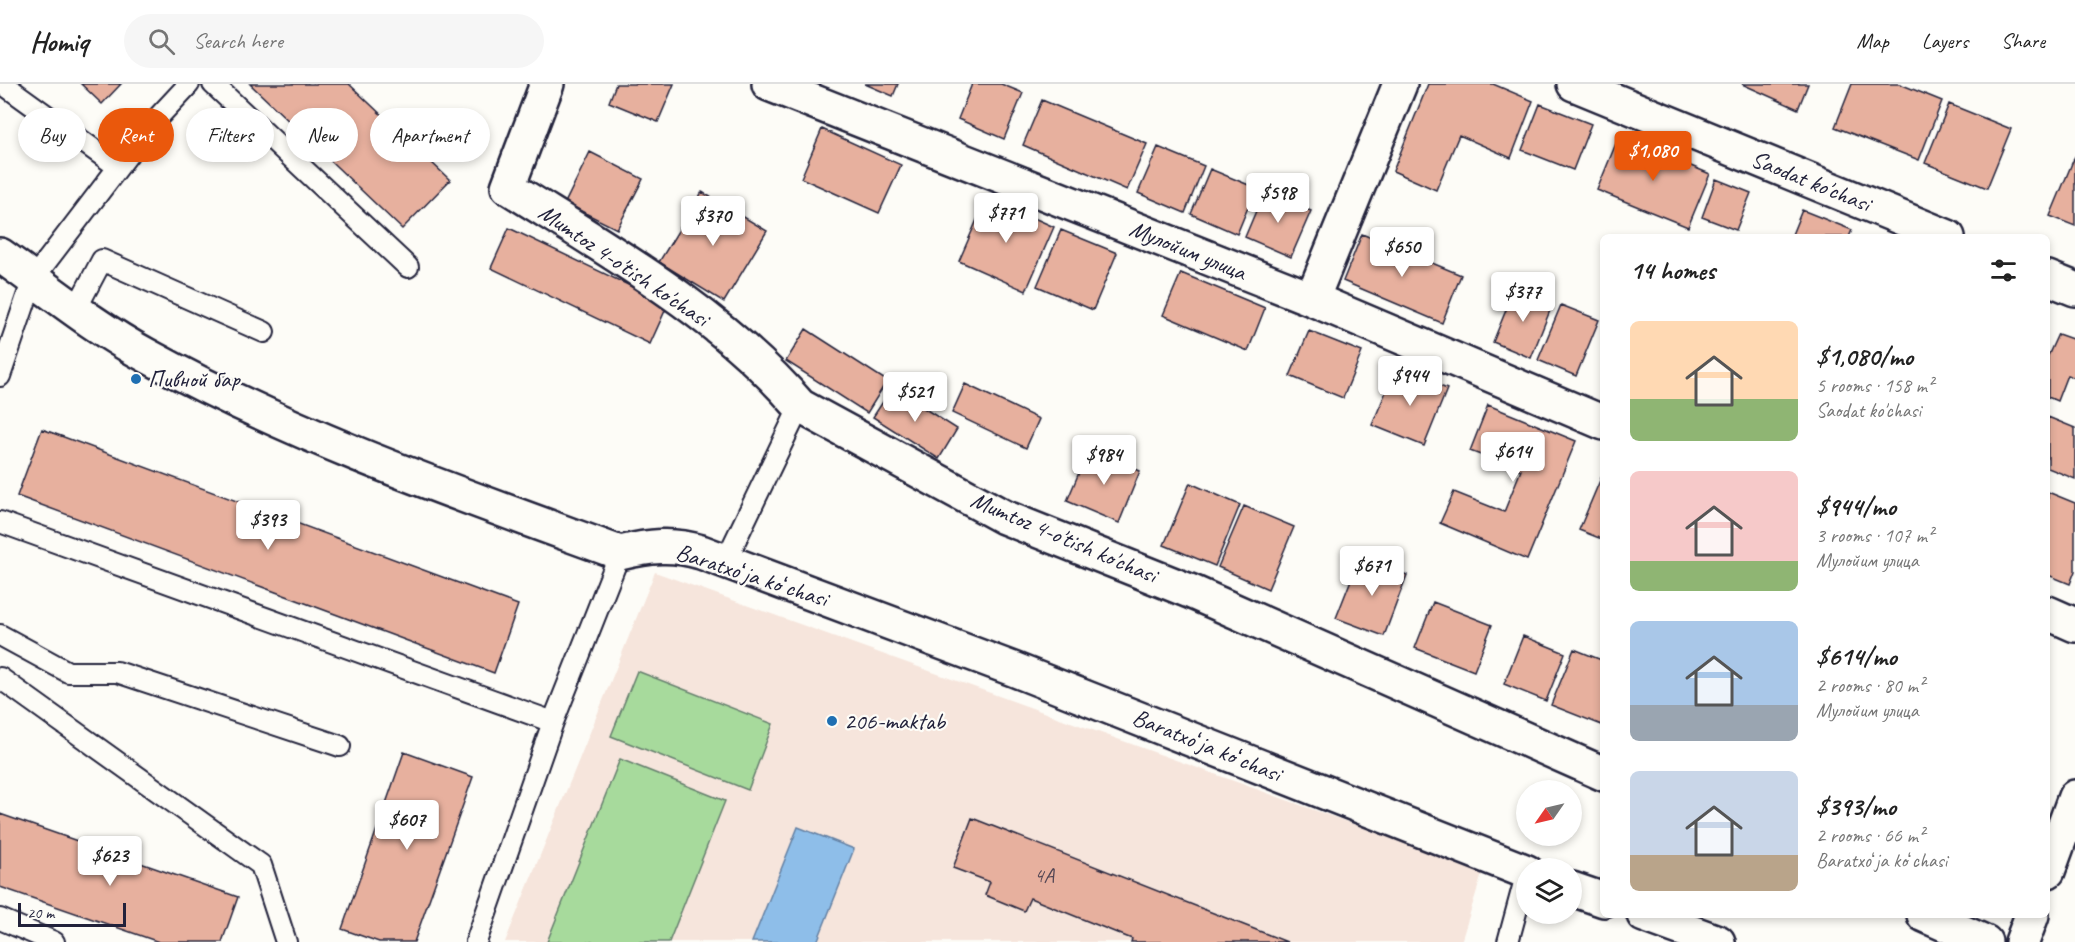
<!DOCTYPE html>
<html lang="en">
<head>
<meta charset="utf-8">
<style>
	body { margin:0; font-family:Caveat,sans-serif; background:#f6f6f6; color:#222; height:100vh; display:flex; flex-direction:column; font-size:22px; white-space:nowrap }
	* { box-sizing:border-box; margin:0 }
	p { font-size:20px; color:#767676 }
	.icon { flex:none; width:33px; height:33px; fill:none; stroke:currentColor; stroke-width:2; stroke-linecap:round; stroke-linejoin:round }
	.map { position:relative; flex:1; overflow:hidden }
	.drawer { position:absolute; left:1600px; top:150px; width:450px; height:684px; display:flex; flex-direction:column; background:#fff; border-radius:9px; box-shadow:0 3px 9px #0003 }
	.drawer>* { flex:none }
	.guide { position:absolute; left:18px; top:24px; width:570px; height:54px; display:flex; gap:12px }
	.needle { width:39px; rotate:236deg }
	.controls { position:absolute; left:1516px; top:696px; display:grid; gap:12px }
	.controls a { display:grid; place-items:center; width:66px; height:66px; border-radius:50%; background:#fff; box-shadow:0 3px 9px #0003; font-size:30px }
	.scale { position:absolute; left:18px; bottom:15px; width:108px; box-sizing:border-box; padding-left:6px; border:3px solid #22223b; border-top:0; font-size:16px; line-height:21px; white-space:nowrap; color:#22223b; -webkit-text-stroke:4px #fdfcf7; paint-order:stroke }
	.price { position:absolute; translate:-50% -51px; padding:0 14px; border-radius:6px; background:#fff; color:#222; font-size:20px; line-height:39px; filter:drop-shadow(0 2px 3px #0008) }
	.price::after { content:''; position:absolute; left:50%; top:36px; width:18px; height:14px; margin-left:-9px; background:inherit; clip-path:polygon(0 0,100% 0,50% 100%) }
	.price.active { background:#ea580c; color:#fff }
	ul { padding:0; list-style:none }
	li { display:flex; align-items:center; gap:18px; height:150px; padding:0 30px }
	li span { display:grid; place-items:center; flex:none; width:168px; height:120px; border-radius:9px; color:#555 }
	li>.icon { margin-inline-start:auto }
	span .icon { width:72px; height:72px; fill:#fffc; stroke-width:1 }
	li b { font-size:26px }
	h2 { display:flex; justify-content:space-between; align-items:center; height:72px; padding:0 30px; font-size:26px }
	.pill { padding:0 21px; border-radius:27px; background:#fff; box-shadow:0 3px 9px #0003; font-size:21px; line-height:54px }
	.pill.active { background:#ea580c; color:#fff }
	header { display:flex; align-items:center; gap:36px; box-sizing:border-box; height:84px; padding:0 30px; background:#fff; border-bottom:2px solid #e0e0e0 }
	header strong { font-size:28px }
	nav { display:flex; gap:33px; margin-inline-start:auto; font-size:21px }
	.search { width:420px; height:54px; background:#f6f6f6; display:flex; align-items:center; gap:15px; box-sizing:border-box; padding:0 21px; border-radius:33px; color:#767676; font-size:22px }
	.map>svg:first-child { display:block }
	.built { fill:#f6e5dc }
	.green { fill:#a7da9c; stroke:#647e6c; stroke-width:1.5 }
	.water { fill:#8ebee9; stroke:#6380a3; stroke-width:1.5 }
	.building { fill:#e7b09e; stroke:#22223b; stroke-width:1.5 }
	.lines { fill:none; stroke-linecap:round; stroke-linejoin:round }
	.lane-casing { stroke:#22223b; stroke-width:24 }
	.street-casing { stroke:#22223b; stroke-width:38 }
	.secondary-casing { stroke:#22223b; stroke-width:38 }
	.lane { stroke:#fdfcf7; stroke-width:20 }
	.street { stroke:#fdfcf7; stroke-width:33 }
	.secondary { stroke:#fdfcf7; stroke-width:33 }
	.poi-dot { fill:#1f6fb2; stroke:#fdfcf7; stroke-width:2 }
	.labels { text-anchor:middle; stroke-width:4.5; stroke-linejoin:round; paint-order:stroke }
	.number-label { font-size:21px; fill:#534654 }
	.street-label { font-size:24px; fill:#22223b; stroke:#fdfcf7 }
	.poi-label { font-size:24px; fill:#22223b; stroke:#fdfcf7; text-anchor:start }
</style>
</head>
<body>
<header>
<strong>Homiq</strong>
<div class="search"><svg class="icon" aria-label="search" viewBox="0 0 24 24"><circle cx="10" cy="10" r="6"/><path d="M15 15l6 6"/></svg>Search here</div>
<nav><a>Map</a><a>Layers</a><a>Share</a></nav>
</header>
<div class="map">
<svg width="2075" height="858" viewBox="0 0 2075 858">
	<rect width="100%" height="100%" fill="#fdfcf7"/>
	<filter id="ink" filterUnits="userSpaceOnUse"><feTurbulence type="fractalNoise" baseFrequency=".0167" numOctaves="2"/><feDisplacementMap in="SourceGraphic" scale="12" xChannelSelector="R" yChannelSelector="G"/><feConvolveMatrix kernelMatrix="1 2 1 2 8 2 1 2 1" color-interpolation-filters="sRGB"/></filter>
	<g filter="url(#ink)">
		<!-- built -->
		<path class="built" d="M 655,488 L 1483,787 L 1461,858 L 505,858 Z"/>
		<!-- green -->
		<path class="green" d="M 637,587 L 773,640 L 748,706 L 611,652 Z
			M 620,675 L 725,717 L 669,858 L 547,858 Z"/>
		<!-- water -->
		<path class="water" d="M 798,743 L 854,765 L 817,858 L 752,858 Z"/>
		<!-- building -->
		<path class="building" d="M 81,0 L 121,0 L 102,20 Z
			M 250,0 L 349,0 L 450,96 L 402,145 Z
			M 616,0 L 674,0 L 658,38 L 609,18 Z
			M 865,0 L 898,0 L 893,12 Z
			M 972,0 L 1001,0 L 1023,9 L 1004,55 L 958,35 Z
			M 1428,0 L 1493,0 L 1533,17 L 1511,74 L 1459,51 L 1436,106 L 1393,87 Z
			M 1742,0 L 1808,0 L 1798,25 Z
			M 1852,0 L 1900,0 L 1942,17 L 1919,76 L 1835,43 Z
			M 1042,16 L 1147,60 L 1127,106 L 1023,61 Z
			M 1540,20 L 1591,40 L 1573,86 L 1522,66 Z
			M 1949,20 L 2011,45 L 1987,104 L 1925,79 Z
			M 822,45 L 901,81 L 879,129 L 801,94 Z
			M 1619,52 L 1710,90 L 1688,143 L 1597,106 Z
			M 1158,63 L 1204,82 L 1185,129 L 1138,109 Z
			M 590,68 L 643,95 L 617,145 L 565,119 Z
			M 2075,72 L 2075,142 L 2050,132 Z
			M 1210,85 L 1256,104 L 1237,150 L 1191,130 Z
			M 1716,95 L 1751,109 L 1736,146 L 1702,133 Z
			M 702,108 L 767,147 L 724,218 L 659,178 Z
			M 1264,108 L 1311,127 L 1291,173 L 1245,153 Z
			M 987,113 L 1054,143 L 1026,207 L 959,177 Z
			M 1802,126 L 1852,146 L 1849,153 L 1791,153 Z
			M 509,144 L 668,220 L 650,260 L 491,184 Z
			M 1061,146 L 1117,169 L 1093,226 L 1037,202 Z
			M 1362,150 L 1461,191 L 1442,239 L 1343,197 Z
			M 1181,189 L 1265,224 L 1248,267 L 1163,231 Z
			M 1515,204 L 1553,219 L 1531,274 L 1493,258 Z
			M 1561,221 L 1599,236 L 1576,292 L 1538,276 Z
			M 806,245 L 887,297 L 867,329 L 786,277 Z
			M 1309,247 L 1362,268 L 1343,314 L 1290,292 Z
			M 2058,250 L 2075,256 L 2075,294 L 2067,291 L 2057,317 L 2048,313 L 2048,272 Z
			M 1396,284 L 1447,305 L 1424,362 L 1372,341 Z
			M 965,300 L 1039,335 L 1026,364 L 952,329 Z
			M 892,304 L 957,345 L 939,375 L 873,333 Z
			M 1488,321 L 1576,357 L 1527,476 L 1440,439 L 1454,408 L 1504,428 L 1521,386 L 1470,367 Z
			M 2048,333 L 2075,344 L 2075,395 L 2048,384 Z
			M 42,345 L 518,521 L 494,589 L 17,412 Z
			M 1089,365 L 1140,387 L 1119,439 L 1067,417 Z
			M 1604,387 L 1604,456 L 1579,446 Z
			M 1190,399 L 1240,421 L 1215,482 L 1164,461 Z
			M 2048,408 L 2075,419 L 2075,487 L 2070,500 L 2048,491 Z
			M 1244,422 L 1294,443 L 1268,505 L 1218,483 Z
			M 1360,473 L 1407,491 L 1384,552 L 1336,534 Z
			M 1433,518 L 1492,541 L 1474,587 L 1415,564 Z
			M 1523,552 L 1565,569 L 1546,617 L 1504,600 Z
			M 1574,565 L 1604,577 L 1604,642 L 1551,621 Z
			M 404,668 L 473,693 L 414,858 L 379,858 L 342,845 Z
			M 0,730 L 238,813 L 222,858 L 159,858 L 0,803 Z
			M 972,734 L 1287,858 L 1131,858 L 1132,855 L 1030,814 L 1024,827 L 985,811 L 990,798 L 953,784 Z"/>
		<g class="lines">
			<!-- lane casing -->
			<g class="lane-casing">
				<path id="lane" d="M 3,0 L 118,83
					M 213,0 L 408,183
					M 75,227 L 102,176 L 264,248
					M 0,292 L 33,195 L 149,43 L 189,0
					M 0,438 L 553,638
					M 725,478 L 800,322
					M 0,551 L 68,588 L 117,588 L 340,662
					M 0,594 L 261,781 L 286,858
					M 0,835 L 54,858
					M 476,858 L 553,638 L 620,469
					M 1508,858 L 1527,788"/>
			</g>
			<!-- street casing -->
			<g class="street-casing">
				<path id="street" d="M 547,0 L 508,103 C 611,168 720,229 800,322 L 1004,433 L 1192,508 L 1604,690
					M 769,0 L 1312,215 L 1604,339
					M 1574,0 L 1948,153
					M 2048,194 L 2075,205
					M 1312,215 L 1400,0
					M 2048,529 L 2075,541
					M 1924,831 L 1985,858"/>
			</g>
			<!-- secondary casing -->
			<g class="secondary-casing">
				<path id="secondary" d="M 0,171 C 48,205 94,243 146,271 C 297,354 459,410 620,469 C 649,462 672,459 701,468 L 1013,585 L 1527,788
					M 2048,787 L 2075,713
					M 1572,805 L 1604,816
					M 1644,831 L 1718,858
					M 2022,858 L 2032,831"/>
			</g>
			<!-- lane -->
			<use href="#lane" class="lane"/>
			<!-- street -->
			<use href="#street" class="street"/>
			<!-- secondary -->
			<use href="#secondary" class="secondary"/>
		</g>
	</g>
	<!-- markers -->
	<g class="poi-dot">
		<circle cx="136" cy="295" r="6"/>
		<circle cx="832" cy="637" r="6"/>
	</g>
	<g class="labels">
		<!-- number labels -->
		<g class="number-label">
			<text x="1044" y="798">4A</text>
		</g>
		<!-- street labels -->
		<g class="street-label">
			<text transform="translate(1811 97) rotate(22)" y="8">Saodat ko'chasi</text>
			<text transform="translate(1188 166) rotate(22)" y="8">Мулойим улица</text>
			<text transform="translate(624 181) rotate(34)" y="8">Mumtoz 4-o'tish ko'chasi</text>
			<text transform="translate(1064 453) rotate(23)" y="8">Mumtoz 4-o'tish ko'chasi</text>
			<text transform="translate(752 491) rotate(18)" y="8">Baratxoʻja koʻchasi</text>
			<text transform="translate(1207 661) rotate(22)" y="8">Baratxoʻja koʻchasi</text>
		</g>
		<!-- poi labels -->
		<g class="poi-label">
			<text x="148" y="303">Пивной бар</text>
			<text x="844" y="645">206-maktab</text>
		</g>
	</g>
</svg>
<div class="controls">
<a><svg class="needle" viewBox="-14 -14 28 28"><path d="M0-13l5 13h-10z" fill="#e53935"/><path d="M0 13l5-13h-10z" fill="#767676"/></svg></a>
<a><svg class="icon" aria-label="layers" viewBox="0 0 24 24"><path d="M12 4l9 5-9 5-9-5zM3 14l9 5 9-5"/></svg></a>
</div>
<div class="scale">20 m</div>
<b class="price active" style="left:1653px;top:98px">$1,080</b>
<b class="price" style="left:1278px;top:140px">$598</b>
<b class="price" style="left:1006px;top:160px">$771</b>
<b class="price" style="left:713px;top:163px">$370</b>
<b class="price" style="left:1402px;top:194px">$650</b>
<b class="price" style="left:1523px;top:239px">$377</b>
<b class="price" style="left:1410px;top:323px">$944</b>
<b class="price" style="left:915px;top:339px">$521</b>
<b class="price" style="left:1513px;top:399px">$614</b>
<b class="price" style="left:1104px;top:402px">$984</b>
<b class="price" style="left:268px;top:467px">$393</b>
<b class="price" style="left:1372px;top:513px">$671</b>
<b class="price" style="left:407px;top:767px">$607</b>
<b class="price" style="left:110px;top:803px">$623</b>
<div class="guide">
<a class="pill">Buy</a>
<a class="pill active">Rent</a>
<a class="pill">Filters</a>
<a class="pill">New</a>
<a class="pill">Apartment</a>
</div>
<section class="drawer">
<h2>14 homes<svg class="icon" aria-label="filters" viewBox="0 0 24 24"><path d="M4 7h16M4 17h16"/><circle cx="9" cy="7" r="2"/><circle cx="15" cy="17" r="2"/></svg></h2>
<ul>
<li><span style="background:linear-gradient(#ffd9b3 65%,#8fb573 0)"><svg class="icon" aria-label="home" viewBox="0 0 24 24"><path d="M3 11l9-7 9 7M6 9v11h12V9"/></svg></span><div><b>$1,080/mo</b><p>5 rooms · 158 m²</p><p>Saodat ko'chasi</p></div></li>
<li><span style="background:linear-gradient(#f6c9c9 75%,#8fb573 0)"><svg class="icon" aria-label="home" viewBox="0 0 24 24"><path d="M3 11l9-7 9 7M6 9v11h12V9"/></svg></span><div><b>$944/mo</b><p>3 rooms · 107 m²</p><p>Мулойим улица</p></div></li>
<li><span style="background:linear-gradient(#a9c7e8 70%,#9aa5b1 0)"><svg class="icon" aria-label="home" viewBox="0 0 24 24"><path d="M3 11l9-7 9 7M6 9v11h12V9"/></svg></span><div><b>$614/mo</b><p>2 rooms · 80 m²</p><p>Мулойим улица</p></div></li>
<li><span style="background:linear-gradient(#c9d6e8 70%,#b9a48a 0)"><svg class="icon" aria-label="home" viewBox="0 0 24 24"><path d="M3 11l9-7 9 7M6 9v11h12V9"/></svg></span><div><b>$393/mo</b><p>2 rooms · 66 m²</p><p>Baratxoʻja koʻchasi</p></div></li>
</ul>
</section>
</div>
</body>
</html>
